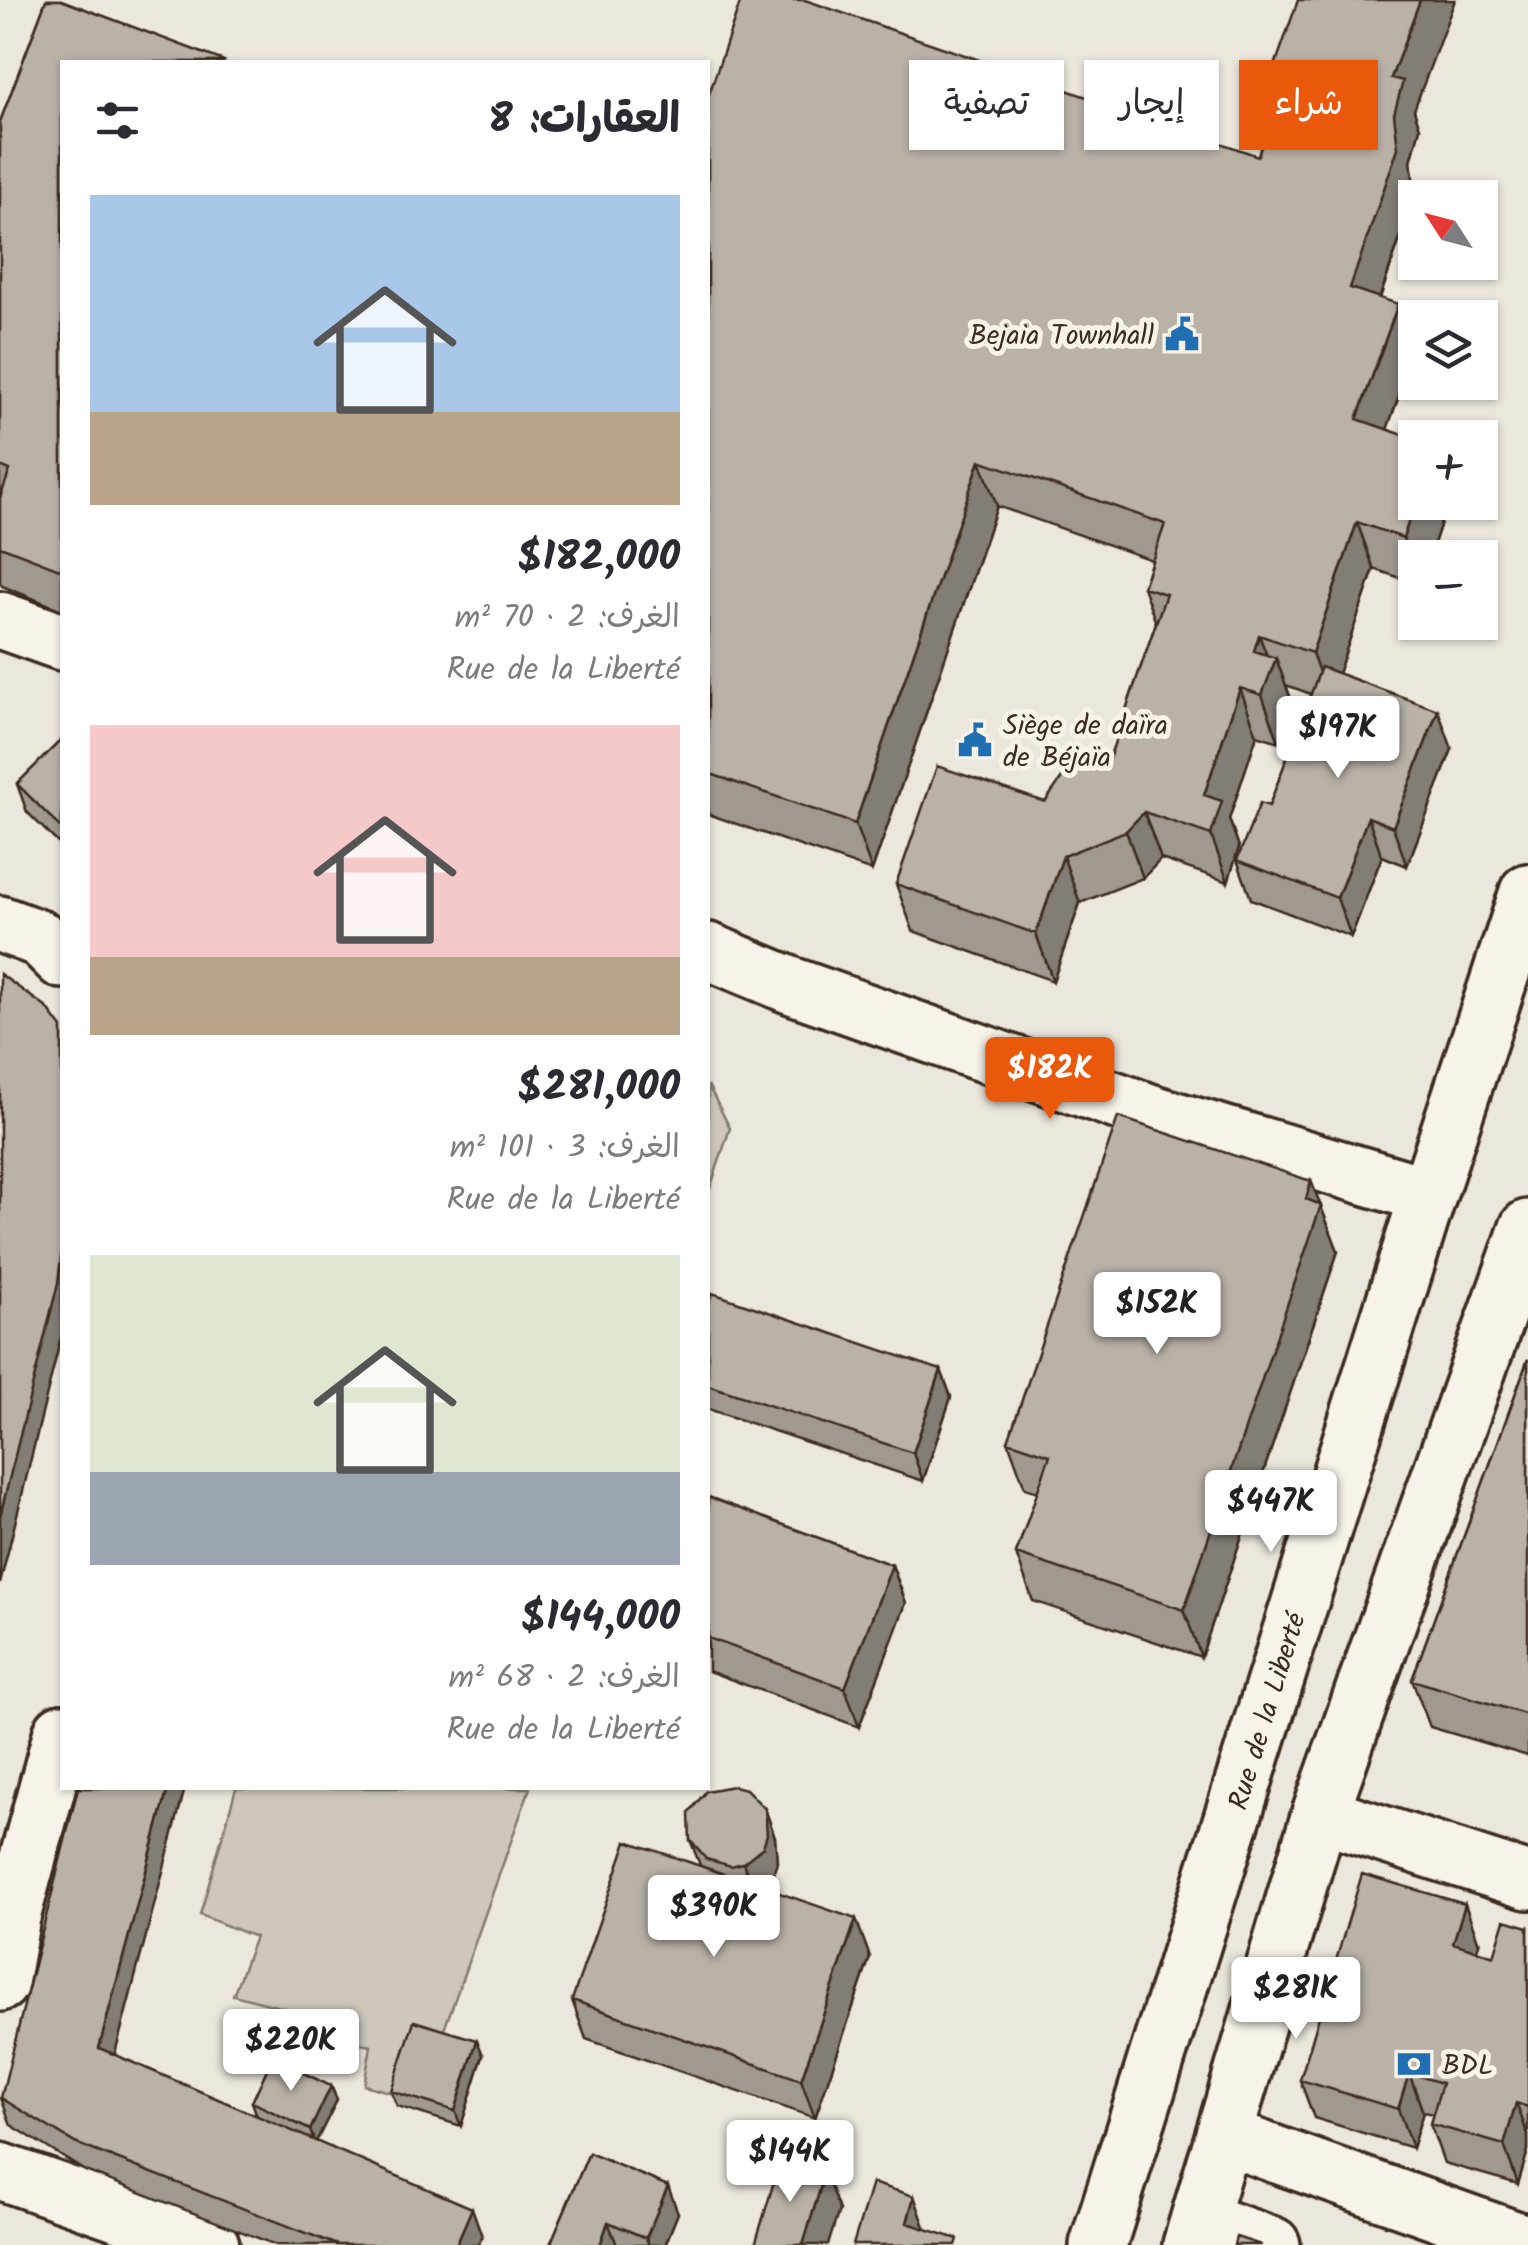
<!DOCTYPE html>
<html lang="ar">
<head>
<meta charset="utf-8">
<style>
	body { margin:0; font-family:Kalam,"Playpen Sans Arabic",sans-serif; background:#f2f2f3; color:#2b2b33; direction:rtl; height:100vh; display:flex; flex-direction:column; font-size:38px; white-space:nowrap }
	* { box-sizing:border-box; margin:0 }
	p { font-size:32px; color:#7c7c81 }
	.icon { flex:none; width:55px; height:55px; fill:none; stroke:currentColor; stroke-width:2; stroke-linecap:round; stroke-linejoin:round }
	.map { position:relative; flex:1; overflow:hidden; direction:ltr }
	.details { position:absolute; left:60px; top:60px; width:650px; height:1730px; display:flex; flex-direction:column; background:#fff; border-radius:0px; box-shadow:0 2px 8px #0004; direction:rtl }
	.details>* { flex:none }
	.top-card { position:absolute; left:740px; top:60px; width:638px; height:90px; direction:rtl; display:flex; gap:20px }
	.needle { width:65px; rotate:306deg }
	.fabs { position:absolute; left:1398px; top:180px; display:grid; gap:20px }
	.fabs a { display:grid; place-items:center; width:100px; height:100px; border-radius:0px; background:#fff; box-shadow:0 2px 8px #0004; font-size:50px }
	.price { position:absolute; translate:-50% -85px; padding:0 22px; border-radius:10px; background:#fff; color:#222; font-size:32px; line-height:65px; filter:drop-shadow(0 2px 5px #0008) }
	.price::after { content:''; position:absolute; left:50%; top:60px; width:30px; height:22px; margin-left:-15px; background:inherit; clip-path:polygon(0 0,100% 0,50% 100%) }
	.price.selected { background:#ea580c; color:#fff }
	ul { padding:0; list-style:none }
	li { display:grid; align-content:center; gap:20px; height:530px; padding:0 30px }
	li span { display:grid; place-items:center; height:310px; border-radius:0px; color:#555 }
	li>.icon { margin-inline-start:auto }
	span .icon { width:180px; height:180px; fill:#fffc; stroke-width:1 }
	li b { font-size:42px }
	h2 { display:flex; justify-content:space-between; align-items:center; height:120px; padding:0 30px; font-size:42px }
	.tag { padding:0 35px; border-radius:0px; background:#fff; box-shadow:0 2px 8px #0004; font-size:35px; line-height:90px }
	.tag.selected { background:#ea580c; color:#fff }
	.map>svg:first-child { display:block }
	.green { fill:#cec8bc; stroke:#84796d; stroke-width:2.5 }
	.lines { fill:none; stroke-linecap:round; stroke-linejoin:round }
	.minor-casing { stroke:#3b2a1e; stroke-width:62 }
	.secondary-casing { stroke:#3b2a1e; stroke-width:62 }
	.minor { stroke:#f7f3e8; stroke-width:55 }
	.secondary { stroke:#f7f3e8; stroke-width:55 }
	.wall { fill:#a09990; stroke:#3b2a1e; stroke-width:2.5 }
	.shaded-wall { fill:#827d75; stroke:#3b2a1e; stroke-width:2.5 }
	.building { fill:#bab2a7; stroke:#3b2a1e; stroke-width:2.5 }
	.labels { text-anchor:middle; stroke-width:10; stroke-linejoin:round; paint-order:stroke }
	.poi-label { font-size:28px; fill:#3b2a1e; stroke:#f7f3e8; text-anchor:start }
	.street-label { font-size:28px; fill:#3b2a1e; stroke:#f7f3e8 }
</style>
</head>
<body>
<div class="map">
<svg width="1528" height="2245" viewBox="0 0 1528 2245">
	<rect width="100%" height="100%" fill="#ece7dc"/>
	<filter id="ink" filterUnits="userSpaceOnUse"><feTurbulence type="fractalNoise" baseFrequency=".01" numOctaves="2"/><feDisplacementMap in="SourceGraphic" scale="20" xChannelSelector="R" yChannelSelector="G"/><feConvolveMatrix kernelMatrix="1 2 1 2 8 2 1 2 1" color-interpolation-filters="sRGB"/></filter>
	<g filter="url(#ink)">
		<!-- green -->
		<path class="green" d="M 708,1085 L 730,1128 L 708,1195 Z
			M 236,1788 L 530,1788 L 419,2100 L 364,2085 L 371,2046 L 274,2025 L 288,2009 L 233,1995 L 255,1937 L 200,1915 Z"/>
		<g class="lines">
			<!-- minor casing -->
			<g class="minor-casing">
				<path id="minor" d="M 0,620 L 62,642
					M 0,924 L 41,939 L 62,960
					M 708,951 L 790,985 L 1152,1113 L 1428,1195
					M 1320,1814 L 1528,1881
					M 0,1983 L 12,1917 L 62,1732
					M 1224,2136 L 1528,2244
					M 0,2171 L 211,2245
					M 1199,2220 L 1272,2245"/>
			</g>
			<!-- secondary casing -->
			<g class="secondary-casing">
				<path id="secondary" d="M 1098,2245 L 1428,1195 L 1528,892
					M 1191,2245 L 1320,1814 L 1528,1228"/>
			</g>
			<!-- minor -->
			<use href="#minor" class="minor"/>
			<!-- secondary -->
			<use href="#secondary" class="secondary"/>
		</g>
		<!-- wall -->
		<path class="wall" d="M 46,0 L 61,0 L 225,62 L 62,62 L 62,610 L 2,586 L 0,582 L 0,122 Z
			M 1270,80 L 1414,110 L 1420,128 L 1411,161 L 1415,195 L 1380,298 L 1415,351 L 1387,429 L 1415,502 L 1448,502 L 1429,558 L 1415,558 L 1415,583 L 1374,569 L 1338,673 L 1452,749 L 1407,866 L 1382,856 L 1351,937 L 1251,899 L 1237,860 L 1269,806 L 1311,694 L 1286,685 L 1293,705 L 1279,742 L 1257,735 L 1229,819 L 1239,847 L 1228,882 L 1161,859 L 1143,878 L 1080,903 L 1053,981 L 913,931 L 896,884 L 1045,802 L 1107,765 L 1156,623 L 1143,587 L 1152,560 L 997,506 L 872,871 L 708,814 L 708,97 L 1258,156 L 1277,99 Z
			M 62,739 L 62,847 L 27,812 L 17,784 Z
			M 1311,1181 L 1338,1251 L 1201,1657 L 1033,1601 L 1016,1554 L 1038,1492 L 1025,1488 L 1008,1441 Z
			M 708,1306 L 941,1370 L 951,1397 L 923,1481 L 708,1409 Z
			M 1528,1359 L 1528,1756 L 1430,1727 L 1412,1680 Z
			M 708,1497 L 892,1565 L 906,1603 L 859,1727 L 708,1671 Z
			M 765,1809 L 775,1837 L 777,1862 L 773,1874 L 759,1886 L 870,1957 L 815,2118 L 586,2039 L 572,2000 L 700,1865 L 690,1840 Z
			M 1528,1927 L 1528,2150 L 1518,2184 L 1444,2163 L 1430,2124 L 1433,2114 L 1423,2112 L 1412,2148 L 1314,2118 L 1300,2080 L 1479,1943 L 1476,1950 L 1494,1956 Z
			M 115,2055 L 257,2116 L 252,2102 L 331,2086 L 337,2100 L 316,2141 L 482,2236 L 478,2245 L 276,2245 L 85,2171 L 11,2125 L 1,2098 Z
			M 483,2055 L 461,2126 L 397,2106 L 391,2091 Z
			M 589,2153 L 678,2213 L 665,2245 L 550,2245 Z"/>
		<!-- shaded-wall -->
		<path class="shaded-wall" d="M 1420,0 L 1455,0 L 1414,110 L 1420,128 L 1411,161 L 1415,195 L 1367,334 L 1350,288 L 1394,114 L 1391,78 Z
			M 1398,304 L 1415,351 L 1374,466 L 1357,419 Z
			M 980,460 L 997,506 L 872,871 L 855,824 Z
			M 1415,502 L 1448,502 L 1429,558 L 1415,558 L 1415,570 L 1403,538 Z
			M 1357,522 L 1374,569 L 1329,700 L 1312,653 Z
			M 1259,635 L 1272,669 L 1276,658 L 1293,705 L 1279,742 L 1262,695 L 1254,651 Z
			M 1240,688 L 1257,735 L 1229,819 L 1239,847 L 1228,882 L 1211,835 L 1204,795 Z
			M 1438,710 L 1452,749 L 1407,866 L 1393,827 Z
			M 1144,812 L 1161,859 L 1143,878 L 1126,831 Z
			M 1368,817 L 1382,856 L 1351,937 L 1337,898 Z
			M 1063,856 L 1080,903 L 1053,981 L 1036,934 Z
			M 1311,1181 L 1338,1251 L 1201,1657 L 1184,1610 Z
			M 62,1249 L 62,1333 L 0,1584 L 0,1516 Z
			M 941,1370 L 951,1397 L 923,1481 L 913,1453 Z
			M 892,1565 L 906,1603 L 859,1727 L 845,1688 Z
			M 168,1788 L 185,1788 L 109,2076 L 99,2048 Z
			M 765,1809 L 775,1837 L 777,1862 L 773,1874 L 754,1890 L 743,1863 Z
			M 1465,1904 L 1479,1943 L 1467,1982 L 1453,1943 Z
			M 856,1919 L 870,1957 L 815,2118 L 801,2080 Z
			M 477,2040 L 483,2055 L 461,2126 L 455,2111 Z
			M 1409,2073 L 1423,2112 L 1412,2148 L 1398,2109 Z
			M 331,2086 L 337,2100 L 315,2144 L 310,2130 Z
			M 1516,2103 L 1528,2135 L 1528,2150 L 1518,2184 L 1504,2145 Z
			M 825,2172 L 839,2210 L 828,2245 L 803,2245 Z
			M 668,2186 L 678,2213 L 665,2245 L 649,2245 L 646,2238 Z
			M 914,2196 L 928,2235 L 907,2223 Z
			M 472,2208 L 482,2236 L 478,2245 L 456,2245 Z
			M 608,2222 L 617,2245 L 600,2245 Z"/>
		<!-- building -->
		<path class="building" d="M 46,0 L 61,0 L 224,61 L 223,62 L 62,62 L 62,570 L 0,546 L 0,498 L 10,470 L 0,466 L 0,122 Z
			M 741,0 L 805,0 L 1258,156 L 1282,84 L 1270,80 L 1298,0 L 1420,0 L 1391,78 L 1403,81 L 1394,114 L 1398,148 L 1350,288 L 1398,304 L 1357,419 L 1415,439 L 1415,502 L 1403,538 L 1357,522 L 1312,653 L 1259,635 L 1254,651 L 1276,658 L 1262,695 L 1240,688 L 1204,795 L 1222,801 L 1211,835 L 1144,812 L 1126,831 L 1063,856 L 1036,934 L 896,884 L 937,766 L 1045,802 L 1069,768 L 1087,764 L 1107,765 L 1166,594 L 1143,587 L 1165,524 L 980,460 L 855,824 L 708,773 L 708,97 Z
			M 1321,667 L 1438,710 L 1393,827 L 1368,817 L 1337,898 L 1237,860 L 1260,803 L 1269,806 Z
			M 62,739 L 62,829 L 17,784 Z
			M 0,974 L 47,1008 L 62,1028 L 62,1249 L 58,1283 L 0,1516 Z
			M 1118,1117 L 1311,1181 L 1306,1199 L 1321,1205 L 1184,1610 L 1016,1554 L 1050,1455 L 1008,1441 Z
			M 712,1293 L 941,1370 L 913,1453 L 708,1385 L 708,1306 Z
			M 1528,1359 L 1528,1715 L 1412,1680 Z
			M 708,1497 L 892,1565 L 845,1688 L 708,1638 Z
			M 733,1786 L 746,1789 L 765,1809 L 767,1834 L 763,1847 L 743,1863 L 731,1866 L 706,1859 L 690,1840 L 689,1813 L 706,1791 Z
			M 78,1788 L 168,1788 L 99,2048 L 472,2208 L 456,2245 L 337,2245 L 75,2143 L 1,2098 Z
			M 627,1841 L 856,1919 L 801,2080 L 572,2000 Z
			M 1362,1874 L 1465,1904 L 1453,1943 L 1494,1956 L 1505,1920 L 1528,1927 L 1528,2107 L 1516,2103 L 1504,2145 L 1430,2124 L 1442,2083 L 1409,2073 L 1398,2109 L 1300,2080 Z
			M 414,2021 L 477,2040 L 455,2111 L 391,2091 Z
			M 272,2058 L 331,2086 L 310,2130 L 252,2102 Z
			M 589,2153 L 668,2186 L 646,2238 L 608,2222 L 600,2245 L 550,2245 Z
			M 781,2158 L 825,2172 L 803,2245 L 755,2245 Z
			M 872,2183 L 914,2196 L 907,2223 L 958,2239 L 956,2245 L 853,2245 Z
			M 1236,2237 L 1261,2245 L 1234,2245 Z"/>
	</g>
	<!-- icons -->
	<defs>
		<g id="civic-bare" transform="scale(2.7)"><path d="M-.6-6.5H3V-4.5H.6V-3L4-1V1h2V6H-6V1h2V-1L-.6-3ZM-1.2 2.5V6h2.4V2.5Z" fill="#1f6fb2" stroke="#f7f3e8" stroke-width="2.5" paint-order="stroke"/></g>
		<g id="bank-bare" transform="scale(2.7)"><path d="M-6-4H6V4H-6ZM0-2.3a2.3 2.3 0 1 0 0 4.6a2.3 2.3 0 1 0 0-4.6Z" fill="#1f6fb2" stroke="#f7f3e8" stroke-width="2.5" paint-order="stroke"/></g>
	</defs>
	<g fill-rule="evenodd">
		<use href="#civic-bare" x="1182" y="334"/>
		<use href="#civic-bare" x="975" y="740"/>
		<use href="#bank-bare" x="1414" y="2064"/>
	</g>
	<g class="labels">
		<!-- poi labels -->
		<g class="poi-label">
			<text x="1154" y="344" text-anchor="end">Bejaia Townhall</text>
			<text x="1003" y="734">Siège de daïra<tspan x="1003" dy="32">de Béjaïa</tspan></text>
			<text x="1442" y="2074">BDL</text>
		</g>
		<!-- street labels -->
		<g class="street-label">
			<text transform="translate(1266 1711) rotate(-73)" y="10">Rue de la Liberté</text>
		</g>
	</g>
</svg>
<div class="fabs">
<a><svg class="needle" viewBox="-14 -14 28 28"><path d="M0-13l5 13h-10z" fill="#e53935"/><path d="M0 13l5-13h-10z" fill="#7c7c81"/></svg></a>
<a><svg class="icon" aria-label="layers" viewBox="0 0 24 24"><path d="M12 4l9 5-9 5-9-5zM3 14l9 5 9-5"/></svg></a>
<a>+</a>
<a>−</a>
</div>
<b class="price" style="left:1338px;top:781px">$197K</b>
<b class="price selected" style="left:1050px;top:1122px">$182K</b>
<b class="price" style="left:1157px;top:1357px">$152K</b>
<b class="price" style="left:1271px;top:1555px">$447K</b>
<b class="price" style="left:714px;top:1960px">$390K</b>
<b class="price" style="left:1296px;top:2042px">$281K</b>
<b class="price" style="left:291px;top:2094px">$220K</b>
<b class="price" style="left:790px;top:2205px">$144K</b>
<div class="top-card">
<a class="tag selected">شراء</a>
<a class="tag">إيجار</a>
<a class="tag">تصفية</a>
</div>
<section class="details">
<h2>العقارات: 8<svg class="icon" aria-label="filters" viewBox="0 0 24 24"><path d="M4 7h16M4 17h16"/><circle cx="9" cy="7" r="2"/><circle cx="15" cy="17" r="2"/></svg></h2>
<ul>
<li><span style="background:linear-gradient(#a9c7e8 70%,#b9a48a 0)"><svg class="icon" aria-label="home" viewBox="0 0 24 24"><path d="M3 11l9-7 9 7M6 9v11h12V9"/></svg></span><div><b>$182,000</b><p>الغرف: 2 · 70 m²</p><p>Rue de la Liberté</p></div></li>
<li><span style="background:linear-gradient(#f6c9c9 75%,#b9a48a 0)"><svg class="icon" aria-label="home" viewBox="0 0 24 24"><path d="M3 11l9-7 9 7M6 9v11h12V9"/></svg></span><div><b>$281,000</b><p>الغرف: 3 · 101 m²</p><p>Rue de la Liberté</p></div></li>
<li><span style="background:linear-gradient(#dfe7d0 70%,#9aa5b1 0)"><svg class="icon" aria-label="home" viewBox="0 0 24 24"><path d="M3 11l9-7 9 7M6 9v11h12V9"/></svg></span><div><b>$144,000</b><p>الغرف: 2 · 68 m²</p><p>Rue de la Liberté</p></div></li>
</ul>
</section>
</div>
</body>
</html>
